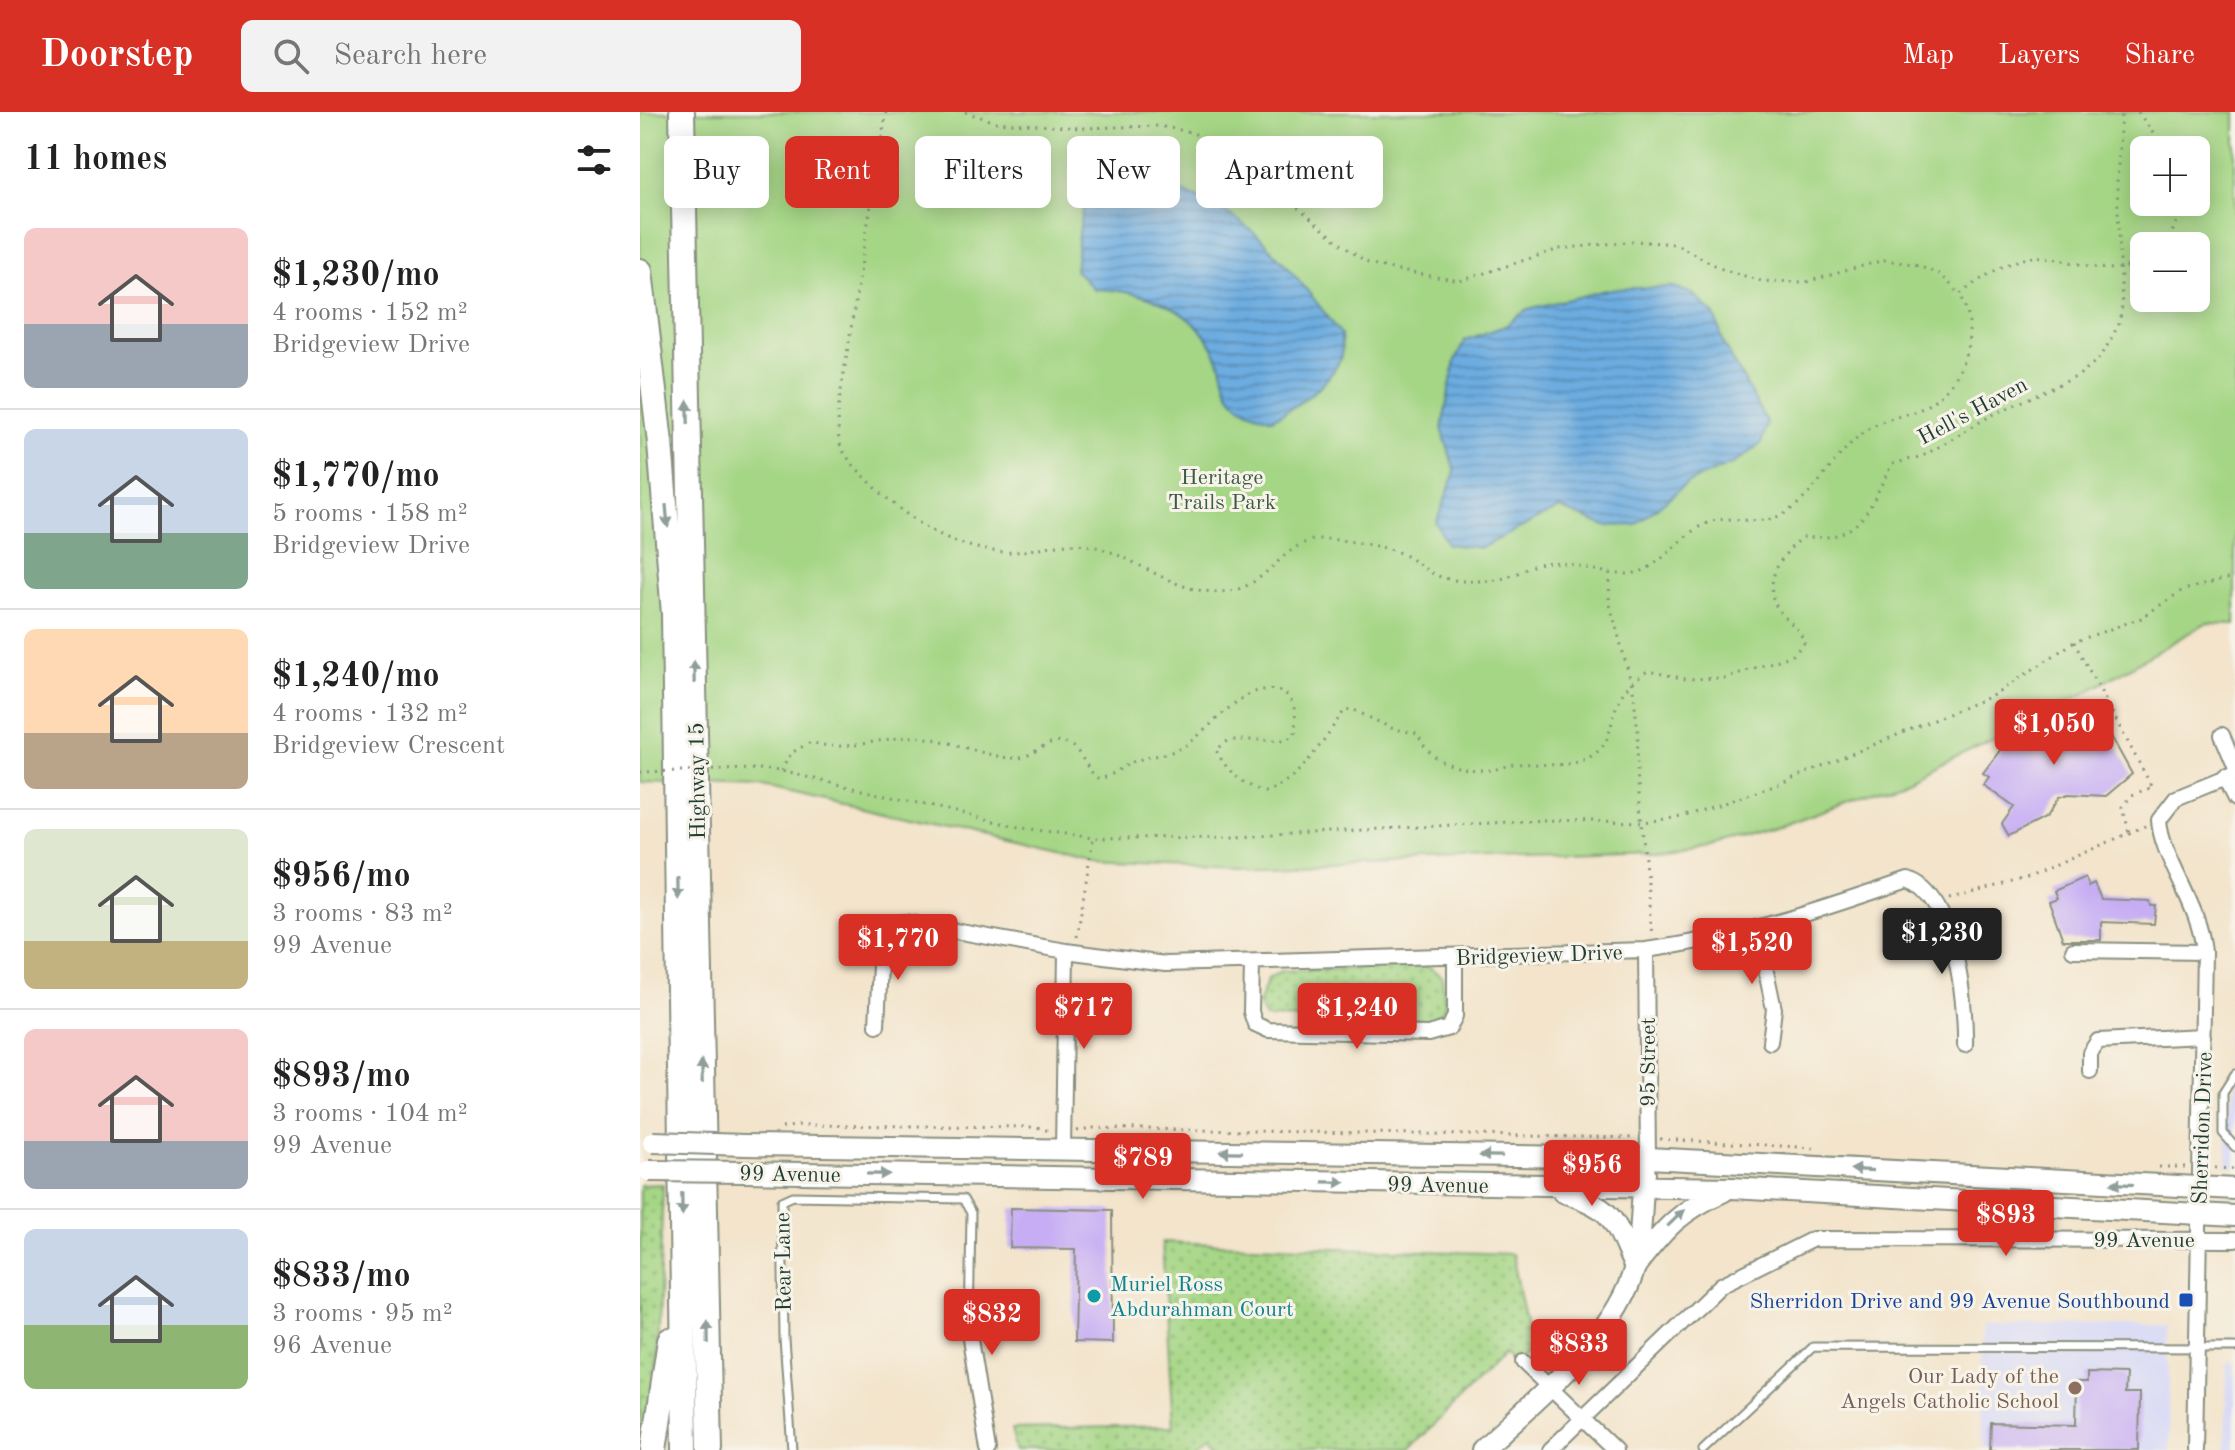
<!DOCTYPE html>
<html lang="en">
<head>
<meta charset="utf-8">
<style>
	body { margin:0; font-family:"Old Standard TT",serif; background:#f2f2f2; color:#222; height:100vh; display:flex; flex-direction:column; font-size:30px; white-space:nowrap }
	* { box-sizing:border-box; margin:0 }
	p { font-size:26px; color:#767676 }
	.icon { flex:none; width:44px; height:44px; fill:none; stroke:currentColor; stroke-width:2; stroke-linecap:round; stroke-linejoin:round }
	.map { position:relative; flex:1; overflow:hidden }
	.sheet { display:flex; flex-direction:column; background:#fff; width:640px }
	.sheet>* { flex:none }
	.guide { position:absolute; left:24px; top:24px; width:760px; height:72px; display:flex; gap:16px }
	.tools { position:absolute; left:1490px; top:24px; display:grid; gap:16px }
	.tools a { display:grid; place-items:center; width:80px; height:80px; border-radius:12px; background:#fff; box-shadow:0 4px 20px #0003; font-size:40px }
	.price { position:absolute; translate:-50% -68px; padding:0 18px; border-radius:8px; background:#d93025; color:#fff; font-size:26px; line-height:52px; filter:drop-shadow(0 2px 4px #0008) }
	.price::after { content:''; position:absolute; left:50%; top:48px; width:24px; height:18px; margin-left:-12px; background:inherit; clip-path:polygon(0 0,100% 0,50% 100%) }
	.price.current { background:#222; color:#fff }
	ul { padding:0; list-style:none }
	li { display:flex; align-items:center; gap:24px; height:200px; padding:0 24px }
	li+li { border-top:2px solid #e0e0e0 }
	li span { display:grid; place-items:center; flex:none; width:224px; height:160px; border-radius:12px; color:#555 }
	li>.icon { margin-inline-start:auto }
	span .icon { width:96px; height:96px; fill:#fffc; stroke-width:1 }
	li b { font-size:34px }
	h2 { display:flex; justify-content:space-between; align-items:center; height:96px; padding:0 24px; font-size:34px }
	.chip { padding:0 28px; border-radius:12px; background:#fff; box-shadow:0 4px 20px #0003; font-size:28px; line-height:72px }
	.chip.current { background:#d93025; color:#fff }
	header { display:flex; align-items:center; gap:48px; box-sizing:border-box; height:112px; padding:0 40px; background:#d93025; color:#fff }
	header strong { font-size:38px }
	nav { display:flex; gap:44px; margin-inline-start:auto; font-size:28px }
	.search { width:560px; height:72px; background:#f2f2f2; display:flex; align-items:center; gap:20px; box-sizing:border-box; padding:0 28px; border-radius:12px; color:#767676; font-size:30px }
	main { display:flex; flex:1; min-height:0 }
	.map>svg:first-child { display:block }
	.built { fill:#d6d8f8 }
	.grass { fill:url(#grass-dots); stroke:#628a5c; stroke-width:2 }
	.park { fill:#a5d685; stroke:#628a5c; stroke-width:2; fill-rule:evenodd }
	.water { fill:url(#water-rules); stroke:#46748a; stroke-width:2 }
	.building { fill:#c7aef4 }
	.lines { fill:none; stroke-linecap:round; stroke-linejoin:round }
	.service-casing { stroke:#899080; stroke-width:11 }
	.minor-casing { stroke:#899080; stroke-width:18 }
	.secondary-casing { stroke:#899080; stroke-width:24 }
	.primary-casing { stroke:#899080; stroke-width:28 }
	.path { stroke:#899080; stroke-width:3; stroke-dasharray:2 6; stroke-linecap:butt }
	.service { stroke:#fff; stroke-width:7 }
	.minor { stroke:#fff; stroke-width:14 }
	.secondary { stroke:#fff; stroke-width:20 }
	.primary { stroke:#fff; stroke-width:24 }
	.secondary-bridge-casing { stroke:#899080; stroke-width:24; stroke-linecap:butt }
	.path-bridge { stroke:#899080; stroke-width:3; stroke-dasharray:2 6; stroke-linecap:butt }
	.secondary-bridge { stroke:#fff; stroke-width:20 }
	.oneway { fill:#8f9e9a }
	.culture-dot { fill:#0f9aa8; stroke:#f7f3e8; stroke-width:3 }
	.transit-dot { fill:#1a4fb4; stroke:#f7f3e8; stroke-width:3 }
	.education-dot { fill:#8d6e63; stroke:#f7f3e8; stroke-width:3 }
	.labels { text-anchor:middle; stroke-width:6; stroke-linejoin:round; paint-order:stroke }
	.street-label { font-size:22px; fill:#1f3d34; stroke:#f7f3e8 }
	.park-label { font-size:22px; fill:#3a5c44; stroke:#f7f3e8 }
	.culture-label { font-size:22px; fill:#0d838f; stroke:#f7f3e8; text-anchor:start }
	.transit-label { font-size:22px; fill:#164399; stroke:#f7f3e8; text-anchor:end }
	.education-label { font-size:22px; fill:#785e54; stroke:#f7f3e8; text-anchor:end }
</style>
</head>
<body>
<header>
<strong>Doorstep</strong>
<div class="search"><svg class="icon" aria-label="search" viewBox="0 0 24 24"><circle cx="10" cy="10" r="6"/><path d="M15 15l6 6"/></svg>Search here</div>
<nav><a>Map</a><a>Layers</a><a>Share</a></nav>
</header>
<main>
<section class="sheet">
<h2>11 homes<svg class="icon" aria-label="filters" viewBox="0 0 24 24"><path d="M4 7h16M4 17h16"/><circle cx="9" cy="7" r="2"/><circle cx="15" cy="17" r="2"/></svg></h2>
<ul>
<li><span style="background:linear-gradient(#f6c9c9 60%,#9aa5b1 0)"><svg class="icon" aria-label="home" viewBox="0 0 24 24"><path d="M3 11l9-7 9 7M6 9v11h12V9"/></svg></span><div><b>$1,230/mo</b><p>4 rooms · 152 m²</p><p>Bridgeview Drive</p></div></li>
<li><span style="background:linear-gradient(#c9d6e8 65%,#7fa58c 0)"><svg class="icon" aria-label="home" viewBox="0 0 24 24"><path d="M3 11l9-7 9 7M6 9v11h12V9"/></svg></span><div><b>$1,770/mo</b><p>5 rooms · 158 m²</p><p>Bridgeview Drive</p></div></li>
<li><span style="background:linear-gradient(#ffd9b3 65%,#b9a48a 0)"><svg class="icon" aria-label="home" viewBox="0 0 24 24"><path d="M3 11l9-7 9 7M6 9v11h12V9"/></svg></span><div><b>$1,240/mo</b><p>4 rooms · 132 m²</p><p>Bridgeview Crescent</p></div></li>
<li><span style="background:linear-gradient(#dfe7d0 70%,#c2b280 0)"><svg class="icon" aria-label="home" viewBox="0 0 24 24"><path d="M3 11l9-7 9 7M6 9v11h12V9"/></svg></span><div><b>$956/mo</b><p>3 rooms · 83 m²</p><p>99 Avenue</p></div></li>
<li><span style="background:linear-gradient(#f6c9c9 70%,#9aa5b1 0)"><svg class="icon" aria-label="home" viewBox="0 0 24 24"><path d="M3 11l9-7 9 7M6 9v11h12V9"/></svg></span><div><b>$893/mo</b><p>3 rooms · 104 m²</p><p>99 Avenue</p></div></li>
<li><span style="background:linear-gradient(#c9d6e8 60%,#8fb573 0)"><svg class="icon" aria-label="home" viewBox="0 0 24 24"><path d="M3 11l9-7 9 7M6 9v11h12V9"/></svg></span><div><b>$833/mo</b><p>3 rooms · 95 m²</p><p>96 Avenue</p></div></li>
</ul>
</section>
<div class="map">
<svg width="1595" height="1338" viewBox="0 0 1595 1338">
	<defs>
		<pattern id="grass-dots" width="8" height="8" patternUnits="userSpaceOnUse" patternTransform="scale(2)"><rect width="8" height="8" fill="#a5d685"/><path d="M2 2h.1M6 6h.1" fill="none" stroke="#86af6e" stroke-width="1.8" stroke-linecap="round"/></pattern>
		<pattern id="water-rules" width="6" height="5" patternUnits="userSpaceOnUse" patternTransform="scale(2)"><rect width="6" height="5" fill="#6cace0"/><path d="M0 2.5h6" fill="none" stroke="#588db6"/></pattern>
	</defs>
	<rect width="100%" height="100%" fill="#f7f3e8"/>
	<filter id="ink" filterUnits="userSpaceOnUse"><feTurbulence type="fractalNoise" baseFrequency=".0125" numOctaves="2"/><feDisplacementMap in="SourceGraphic" scale="16" xChannelSelector="R" yChannelSelector="G"/><feConvolveMatrix kernelMatrix="1 2 1 2 8 2 1 2 1" color-interpolation-filters="sRGB"/></filter>
	<filter id="wash" filterUnits="userSpaceOnUse"><feTurbulence type="fractalNoise" baseFrequency=".006" numOctaves="4" result="noise"/><feDisplacementMap in="SourceGraphic" scale="32" xChannelSelector="R" yChannelSelector="G"/><feGaussianBlur stdDeviation="1.8" result="paint"/><feColorMatrix in="noise" values="0 0 0 0 0 0 0 0 0 0 0 0 0 0 0 0 0 1.4 0 .05"/><feComposite in="paint" operator="in"/></filter>
	<g filter="url(#wash)">
		<rect width="100%" height="100%" fill="#f3e4cb"/>
		<!-- built -->
		<path class="built" d="M 1586,924 L 1595,924 L 1595,1054 L 1587,1054 Z
			M 1527,1213 L 1529,1338 L 1344,1338 L 1342,1214 Z
			M 1587,1251 L 1595,1251 L 1595,1338 L 1585,1338 Z"/>
		<!-- grass -->
		<path class="grass" d="M 788,854 L 802,865 L 805,893 L 798,910 L 625,906 L 618,892 L 628,867 L 641,859 Z
			M 23,1072 L 16,1272 L 12,1314 L 0,1338 L 0,1073 Z
			M 522,1130 L 872,1142 L 891,1237 L 875,1252 L 865,1241 L 769,1338 L 584,1338 L 570,1325 L 554,1338 L 378,1338 L 372,1317 L 533,1314 Z"/>
		<!-- park -->
		<path class="park" d="M 0,0 L 1595,0 L 1595,512 L 1566,511 L 1447,580 L 1266,668 L 1138,715 L 1071,734 L 1014,742 L 599,755 L 456,749 L 123,674 L 0,670 ZM 1504,38 L 1556,38 L 1556,90 L 1504,90 ZM 1504,134 L 1556,134 L 1556,186 L 1504,186 Z"/>
		<!-- water -->
		<path class="water" d="M 460,67 C 587,70 630,129 701,222 C 701,229 703,241 700,248 C 688,273 656,295 632,307 C 622,303 607,299 599,292 C 585,280 586,270 581,254 C 562,198 508,179 454,177 L 435,158 C 439,129 438,89 460,67 Z
			M 1034,175 L 1053,182 L 1075,203 L 1084,232 L 1127,311 L 1121,332 L 1096,350 L 1047,371 L 996,413 L 965,414 L 920,396 L 841,436 L 807,432 L 796,411 L 815,360 L 802,316 L 815,248 L 825,228 L 865,214 L 888,197 L 971,177 Z"/>
		<g id="blocks">
			<!-- building -->
			<path class="building" d="M 1398,606 L 1462,608 L 1492,662 L 1466,684 L 1428,682 L 1419,685 L 1406,705 L 1369,724 L 1362,712 L 1374,695 L 1343,673 L 1349,665 L 1343,661 L 1376,617 Z
				M 1445,765 L 1448,774 L 1454,771 L 1461,787 L 1510,789 L 1511,794 L 1516,794 L 1514,812 L 1461,810 L 1461,828 L 1423,828 L 1409,789 L 1417,786 L 1414,779 Z
				M 371,1096 L 472,1098 L 473,1231 L 434,1230 L 436,1137 L 370,1136 Z
				M 1447,1261 L 1486,1262 L 1485,1281 L 1500,1281 L 1499,1338 L 1350,1338 L 1351,1311 L 1436,1313 L 1437,1270 L 1447,1270 Z"/>
		</g>
	</g>
	<g filter="url(#ink)">
		<use href="#blocks" fill-opacity="0" stroke="#899080" stroke-width="2"/>
		<g class="lines">
			<!-- service casing -->
			<g class="service-casing">
				<path id="service" d="M 1595,962 L 1583,981 L 1583,1021 L 1595,1035
					M 152,1338 L 144,1226 L 142,1089 L 153,1084 L 323,1087 L 331,1101 L 329,1221
					M 1063,1338 L 1173,1235 L 1595,1236"/>
			</g>
			<!-- minor casing -->
			<g class="minor-casing">
				<path id="minor" d="M 1582,623 L 1595,654
					M 1584,665 L 1595,687
					M 1117,817 L 1134,897 L 1130,930
					M 1006,838 L 1008,1046
					M 1433,838 L 1564,840
					M 612,852 L 611,900 L 615,912 L 628,918 L 788,922 L 809,916 L 815,904 L 815,845
					M 237,913 L 241,833 L 246,821 L 265,810 L 426,839 L 525,852 L 1006,838 C 1101,825 1178,799 1268,768 C 1315,783 1326,891 1325,933
					M 1450,959 L 1450,941 L 1458,929 L 1563,924
					M 423,1038 L 426,839
					M 329,1221 L 348,1338
					M 883,1250 L 975,1338
					M 910,1338 L 1081,1173 L 1173,1127 L 1595,1128
					M 1555,1338 L 1564,840 C 1560,792 1521,746 1519,708 L 1536,686 L 1595,662"/>
			</g>
			<!-- secondary casing -->
			<g class="secondary-casing">
				<path id="secondary" d="M 105,1033 L 1008,1046 L 1595,1077
					M 104,1060 L 1092,1076 L 1595,1104
					M 923,1080 C 976,1097 973,1107 995,1156
					M 997,1152 C 1025,1116 1041,1098 1084,1079
					M 842,1338 C 893,1289 978,1225 995,1154 C 1003,1123 1000,1092 1005,1061"/>
			</g>
			<!-- primary casing -->
			<g class="primary-casing">
				<path id="primary" d="M 42,0 L 70,1338
					M 0,159 L 20,331 L 34,502 L 45,1338
					M 14,1338 L 30,1228"/>
			</g>
			<!-- path -->
			<path class="path" d="M 246,0 L 198,297 C 199,308 197,322 200,332 C 204,344 216,356 225,365 C 262,404 307,436 363,440 C 390,442 417,428 446,433 C 496,441 535,487 590,479 C 628,473 643,431 678,427 C 694,426 746,434 760,441 C 787,454 787,466 823,469 C 835,469 852,470 864,466 C 877,463 890,453 903,451 C 936,446 976,473 1006,457 C 1028,446 1043,421 1067,411 C 1094,399 1122,421 1154,395 C 1185,371 1200,331 1237,312 C 1253,304 1274,303 1289,292 C 1324,269 1341,219 1320,182 C 1344,164 1380,139 1412,146 C 1446,152 1470,165 1504,149
				M 325,0 L 356,10 L 439,16 L 519,14 L 551,20 L 589,38 L 702,133 L 728,151 L 760,159 L 820,169 L 919,137 L 994,129 L 1036,132 L 1082,157 L 1121,169 L 1166,170 L 1244,148 L 1279,153 L 1301,163 L 1320,182
				M 1498,0 L 1525,38
				M 1526,134 L 1545,90
				M 970,461 L 969,489 L 993,577 L 998,619 L 997,660 L 1012,825
				M 1434,530 L 1512,675 L 1492,683 L 1483,695 L 1489,721
				M 119,657 L 141,659 L 383,716 L 453,726 L 597,725 L 904,708 L 1003,710 L 1042,705 L 1134,674 L 1356,582 L 1434,530 L 1501,506 L 1543,478 L 1595,465
				M 141,659 L 151,641 L 171,630 C 203,641 235,627 268,625 C 304,623 342,646 376,646 C 394,646 408,624 428,632 C 442,638 446,659 459,667 C 474,664 484,652 498,648 C 514,643 531,643 546,633 C 572,617 604,568 639,579 C 657,584 656,606 655,621 L 647,628 L 589,628 L 576,638 C 587,660 603,673 625,680 C 664,666 682,628 705,598 L 712,597 L 751,616 L 778,622 C 789,651 820,659 849,658 C 858,658 866,653 874,652 C 901,650 928,659 953,643 C 983,624 959,587 1008,559 L 1046,567 L 1085,566 L 1153,543 L 1164,531 C 1160,516 1150,512 1141,501 C 1119,475 1140,441 1164,425 C 1223,431 1229,394 1252,352 L 1283,344 L 1350,304 L 1438,264 L 1461,245 L 1479,212 L 1482,195 L 1477,72 L 1481,0
				M 1309,787 L 1387,766 L 1507,713
				M 437,825 L 453,726
				M 142,1016 L 160,1013 L 397,1015 L 409,1019
				M 437,1019 L 450,1016 L 996,1026
				M 1020,1027 L 1176,1036
				M 1519,1055 L 1547,1055
				M 1575,1056 L 1595,1057"/>
			<!-- service -->
			<use href="#service" class="service"/>
			<!-- minor -->
			<use href="#minor" class="minor"/>
			<!-- secondary -->
			<use href="#secondary" class="secondary"/>
			<!-- primary -->
			<use href="#primary" class="primary"/>
			<!-- secondary-bridge casing -->
			<g class="secondary-bridge-casing">
				<path id="secondary-bridge" d="M 13,1030 L 105,1033
					M 9,1059 L 104,1060"/>
			</g>
			<!-- path-bridge -->
			<path class="path-bridge" d="M 0,660 L 119,657"/>
			<!-- secondary-bridge -->
			<use href="#secondary-bridge" class="secondary-bridge"/>
		</g>
		<!-- one-way arrows -->
		<defs><path id="oneway-solid" d="M-6-.8H1V-3.2L6.5 0L1 3.2V.8H-6Z" transform="scale(2)"/></defs>
		<g class="oneway">
			<use href="#oneway-solid" transform="translate(48 300) rotate(-91)"/>
			<use href="#oneway-solid" transform="translate(27 404) rotate(85)"/>
			<use href="#oneway-solid" transform="translate(54 560) rotate(-91)"/>
			<use href="#oneway-solid" transform="translate(38 776) rotate(89)"/>
			<use href="#oneway-solid" transform="translate(62 960) rotate(-91)"/>
			<use href="#oneway-solid" transform="translate(591 1040) rotate(-179)"/>
			<use href="#oneway-solid" transform="translate(851 1044) rotate(-179)"/>
			<use href="#oneway-solid" transform="translate(1222 1058) rotate(-177)"/>
			<use href="#oneway-solid" transform="translate(238 1062) rotate(1)"/>
			<use href="#oneway-solid" transform="translate(694 1070) rotate(1)"/>
			<use href="#oneway-solid" transform="translate(1482 1072) rotate(-177)"/>
			<use href="#oneway-solid" transform="translate(42 1092) rotate(89)"/>
			<use href="#oneway-solid" transform="translate(1036 1106) rotate(-44)"/>
			<use href="#oneway-solid" transform="translate(68 1220) rotate(-91)"/>
		</g>
	</g>
	<!-- markers -->
	<circle class="culture-dot" cx="454" cy="1184" r="8"/>
	<rect class="transit-dot" x="1538" y="1180" width="16" height="16" rx="4"/>
	<circle class="education-dot" cx="1435" cy="1276" r="8"/>
	<g class="labels">
		<!-- street labels -->
		<g class="street-label">
			<text transform="translate(1332 298) rotate(-28)" y="8">Hell's Haven</text>
			<text transform="translate(56 669) rotate(-91)" y="8">Highway 15</text>
			<text transform="translate(899 842) rotate(-2)" y="8">Bridgeview Drive</text>
			<text transform="translate(1007 950) rotate(-90)" y="8">95 Street</text>
			<text transform="translate(1561 1016) rotate(-88)" y="8">Sherridon Drive</text>
			<text transform="translate(150 1061) rotate(1)" y="8">99 Avenue</text>
			<text transform="translate(798 1072) rotate(1)" y="8">99 Avenue</text>
			<text x="1504" y="1135">99 Avenue</text>
			<text transform="translate(142 1150) rotate(-91)" y="8">Rear Lane</text>
		</g>
		<!-- park labels -->
		<g class="park-label">
			<text x="582" y="372">Heritage<tspan x="582" dy="25">Trails Park</tspan></text>
		</g>
		<!-- culture labels -->
		<g class="culture-label">
			<text x="470" y="1179">Muriel Ross<tspan x="470" dy="25">Abdurahman Court</tspan></text>
		</g>
		<!-- transit labels -->
		<g class="transit-label">
			<text x="1530" y="1196">Sherridon Drive and 99 Avenue Southbound</text>
		</g>
		<!-- education labels -->
		<g class="education-label">
			<text x="1419" y="1271">Our Lady of the<tspan x="1419" dy="25">Angels Catholic School</tspan></text>
		</g>
	</g>
</svg>
<div class="tools">
<a>+</a>
<a>−</a>
</div>
<b class="price" style="left:1414px;top:655px">$1,050</b>
<b class="price current" style="left:1302px;top:864px">$1,230</b>
<b class="price" style="left:258px;top:870px">$1,770</b>
<b class="price" style="left:1112px;top:874px">$1,520</b>
<b class="price" style="left:444px;top:939px">$717</b>
<b class="price" style="left:717px;top:939px">$1,240</b>
<b class="price" style="left:503px;top:1089px">$789</b>
<b class="price" style="left:952px;top:1096px">$956</b>
<b class="price" style="left:1366px;top:1146px">$893</b>
<b class="price" style="left:352px;top:1245px">$832</b>
<b class="price" style="left:939px;top:1275px">$833</b>
<div class="guide">
<a class="chip">Buy</a>
<a class="chip current">Rent</a>
<a class="chip">Filters</a>
<a class="chip">New</a>
<a class="chip">Apartment</a>
</div>
</div>
</main>
</body>
</html>
